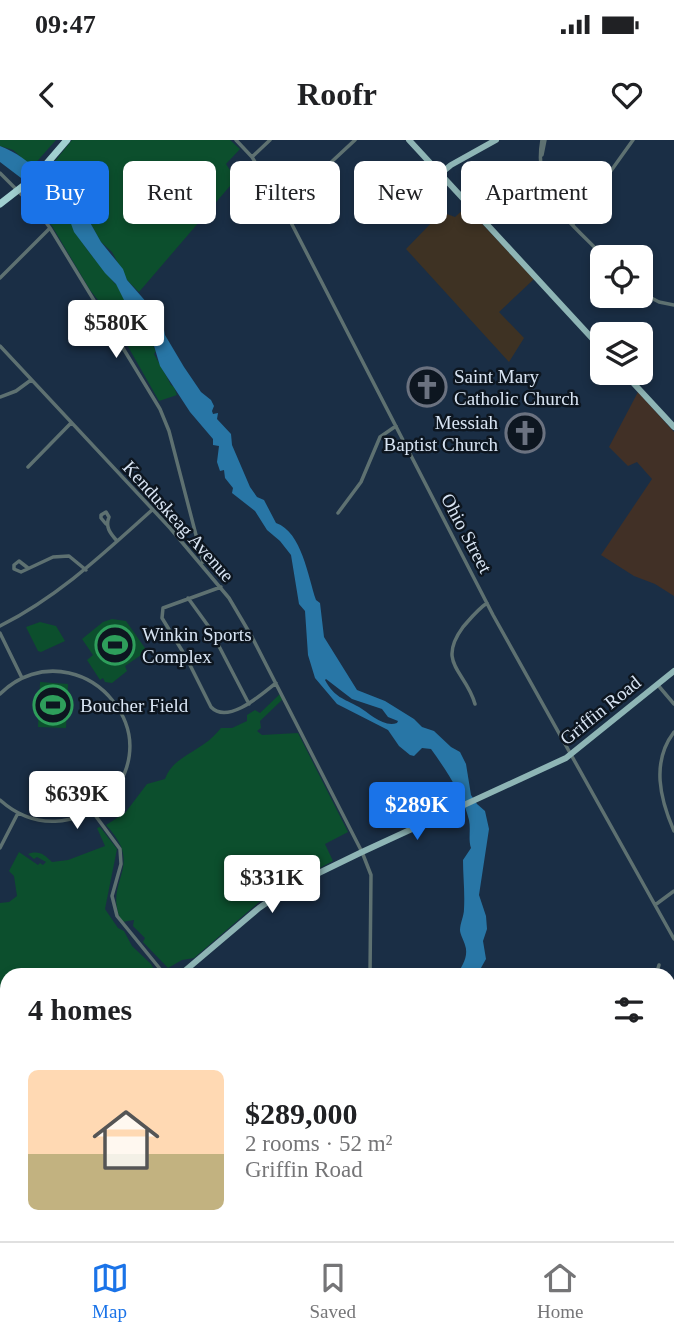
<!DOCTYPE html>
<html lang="en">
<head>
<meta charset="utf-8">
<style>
	body { margin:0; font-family:"Times New Roman",serif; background:#f2f2f2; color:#202124; height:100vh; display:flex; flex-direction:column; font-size:26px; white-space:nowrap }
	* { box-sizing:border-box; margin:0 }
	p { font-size:23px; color:#757577 }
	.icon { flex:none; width:38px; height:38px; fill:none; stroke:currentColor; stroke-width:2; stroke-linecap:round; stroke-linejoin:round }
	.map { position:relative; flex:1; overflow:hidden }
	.side { position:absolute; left:0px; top:828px; width:676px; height:275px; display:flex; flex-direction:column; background:#fff; border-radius:21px 21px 0 0; box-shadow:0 4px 10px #0003 }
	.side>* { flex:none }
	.guide { position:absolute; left:21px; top:21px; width:634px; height:63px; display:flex; gap:14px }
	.buttons { position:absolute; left:590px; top:105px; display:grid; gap:14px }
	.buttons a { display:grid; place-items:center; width:63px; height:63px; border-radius:10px; background:#fff; box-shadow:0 4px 10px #0003; font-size:35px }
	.price { position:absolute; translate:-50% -60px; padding:0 16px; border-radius:7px; background:#fff; color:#222; font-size:23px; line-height:46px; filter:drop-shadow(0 2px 4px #0008) }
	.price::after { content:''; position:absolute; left:50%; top:42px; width:21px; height:16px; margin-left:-10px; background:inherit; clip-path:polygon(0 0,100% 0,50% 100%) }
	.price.selected { background:#1a73e8; color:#fff }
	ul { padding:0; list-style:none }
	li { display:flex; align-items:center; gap:21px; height:175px; padding:0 28px }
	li+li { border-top:2px solid #e0e0e0 }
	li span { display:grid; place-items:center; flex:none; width:196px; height:140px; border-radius:10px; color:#555 }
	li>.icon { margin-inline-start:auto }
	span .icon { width:84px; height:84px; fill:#fffc; stroke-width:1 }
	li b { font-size:30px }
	h2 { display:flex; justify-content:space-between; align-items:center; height:84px; padding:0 28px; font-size:30px }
	.tag { padding:0 24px; border-radius:10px; background:#fff; box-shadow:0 4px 10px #0003; font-size:24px; line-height:63px }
	.tag.selected { background:#1a73e8; color:#fff }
	.status { display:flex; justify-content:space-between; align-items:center; height:49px; padding:0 35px; background:#fff; direction:ltr }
	.status svg { height:19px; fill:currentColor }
	header { display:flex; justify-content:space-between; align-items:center; height:91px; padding:0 28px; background:#fff; font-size:32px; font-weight:700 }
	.tabs { display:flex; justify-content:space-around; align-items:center; height:98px; border-top:2px solid #e0e0e0; background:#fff; font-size:19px; color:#757577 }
	.tabs a { display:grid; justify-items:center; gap:4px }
	.tabs .selected { color:#1a73e8 }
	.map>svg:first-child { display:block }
	.commercial { fill:#413026 }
	.medical { fill:#3e3223 }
	.green { fill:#0c4f2d }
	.water { fill:#2876a6; fill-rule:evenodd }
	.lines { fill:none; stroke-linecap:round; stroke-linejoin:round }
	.minor { stroke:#5e7171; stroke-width:3.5 }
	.major { stroke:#8eb5b5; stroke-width:6 }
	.highway { stroke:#a0cfd0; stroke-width:7 }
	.labels { text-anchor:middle; stroke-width:5; stroke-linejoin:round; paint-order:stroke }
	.poi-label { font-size:19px; fill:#d8e4f3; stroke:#0d1620; text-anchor:start }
	.street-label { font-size:19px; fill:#d8e4f3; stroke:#0d1620 }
</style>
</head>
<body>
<div class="status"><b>09:47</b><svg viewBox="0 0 49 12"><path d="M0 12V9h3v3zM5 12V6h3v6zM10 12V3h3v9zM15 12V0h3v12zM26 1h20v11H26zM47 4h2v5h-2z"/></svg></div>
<header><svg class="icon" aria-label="back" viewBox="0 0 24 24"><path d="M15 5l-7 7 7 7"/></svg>Roofr<svg class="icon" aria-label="heart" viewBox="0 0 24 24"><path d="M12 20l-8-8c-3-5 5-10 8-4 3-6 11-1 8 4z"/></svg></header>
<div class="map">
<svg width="674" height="1101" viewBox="0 0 674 1101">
	<rect width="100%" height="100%" fill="#1a2e45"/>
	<!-- commercial -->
	<path class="commercial" d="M 638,252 L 674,292 L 674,456 L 655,444 L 634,436 L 601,415 L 652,339 L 637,322 L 628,326 L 609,307 Z"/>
	<!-- medical -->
	<path class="medical" d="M 466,67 L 534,139 L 499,172 L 524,198 L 509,222 L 406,109 L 438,76 L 447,74 L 455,77 Z"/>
	<!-- green -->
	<path class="green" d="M 0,0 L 56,0 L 32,27 L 13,10 L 0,6 Z
		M 72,0 L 230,0 L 240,9 L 226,24 L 236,39 L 139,152 L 127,140 L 112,112 L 101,102 L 83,70 L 65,58 L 66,51 L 60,47 L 58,50 L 50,45 L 43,36 Z
		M 32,45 L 45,59 L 48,58 L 56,73 L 73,81 C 79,107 101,123 115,144 L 116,142 L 124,155 L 126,165 L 135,174 L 156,211 L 154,214 C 160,225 166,235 171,245 L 174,247 L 177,255 L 159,261 L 110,175 L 90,150 L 52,86 L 23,52 Z
		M 112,479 L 126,481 L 147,511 L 125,526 L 127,531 L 112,543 L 105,542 L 103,538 L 100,540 L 87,520 L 93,515 L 82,499 L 103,482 Z
		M 40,482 L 56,486 L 65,501 L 41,512 L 38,511 L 26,487 Z
		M 40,542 L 68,544 L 66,588 L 38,587 Z
		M 280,554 L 283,559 L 260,581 L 261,588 L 257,591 L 262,595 L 298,593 L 348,692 L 325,704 L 333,721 L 265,757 L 194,818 L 182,820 L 168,828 L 143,802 L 145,798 L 133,786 L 134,780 L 122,782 C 101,741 147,728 106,685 L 125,673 L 147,644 L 165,639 C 171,621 189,615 204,604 C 210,600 216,594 221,588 L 232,588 L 247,581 L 247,575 L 255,570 L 260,573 Z
		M 100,687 L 117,709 L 105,769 L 118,788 L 124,791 L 132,806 L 151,824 L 156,833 L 7,835 L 7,950 L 0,953 L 0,763 L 9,762 L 17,756 L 14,736 L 9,731 L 19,712 L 38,725 L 40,723 L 43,725 L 46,722 L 37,717 L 34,719 L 28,714 C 40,710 44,715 52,722 L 68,720 L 105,706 L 97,688 Z"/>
	<!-- water -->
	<path class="water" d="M 0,6 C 16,12 29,22 42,34 C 48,40 50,45 58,49 L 65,46 L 66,58 L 83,70 L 101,102 L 123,129 L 127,140 L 162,180 L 165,195 L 184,227 L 201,252 L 211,260 L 214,266 L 212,271 L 213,274 L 218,273 L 217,279 L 231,294 L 232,305 L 250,347 L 257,357 L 264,360 L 276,383 C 302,392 308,437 316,460 L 320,463 L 324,497 L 357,550 L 385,561 L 414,579 L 422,587 L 434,591 L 451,607 L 460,612 L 466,624 L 471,655 L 477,664 L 485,671 L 489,689 L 479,755 L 486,776 L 487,789 L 483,801 L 486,819 L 477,835 L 456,835 C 462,827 469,816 465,805 C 464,801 460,794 460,790 C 460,783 464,776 464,769 C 465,752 463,736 463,720 L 471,708 C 468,699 471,690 469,680 C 463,655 446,630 431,609 L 422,608 L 414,616 L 410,615 L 399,606 L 388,590 L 337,564 L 315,538 L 308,515 L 305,471 L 299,464 L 291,415 L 280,401 L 267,390 L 255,371 L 232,353 L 233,348 L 225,338 L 224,330 L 220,331 L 217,322 L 219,306 L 213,305 L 213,299 L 190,272 L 160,226 L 152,199 L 139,183 L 133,171 L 126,164 L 116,144 L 105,133 L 74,92 L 70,81 L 54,71 L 52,64 L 46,57 L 0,22 ZM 326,539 L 352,559 L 382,569 L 388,577 L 398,581 L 397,583 C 384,588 369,573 359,567 C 343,558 335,558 325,540 Z"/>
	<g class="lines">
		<!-- minor -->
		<path class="minor" d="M 236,0 L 252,17 L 283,67 L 493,475 L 674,799
			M 542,0 C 532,56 569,80 604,117
			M 542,15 L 545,0
			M 252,17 L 270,0
			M 0,33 L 38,71 L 50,88 L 160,269 L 169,291 L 203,422
			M 283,67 L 355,0
			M 573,84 L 633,0
			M 0,138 L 50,88
			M 640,152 L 659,162 L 674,165
			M 0,206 L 170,388 L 229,458 L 252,497 L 362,712 L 371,735 L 370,835
			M 0,257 L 16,251 L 31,240
			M 28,327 L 71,283
			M 338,373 L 361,342 L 380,297 L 396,286
			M 106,384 L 101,378 L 101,375 L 106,372 L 109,377 C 105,387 110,393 117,401
			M 28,428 L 19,421 L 14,425 L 14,429 L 21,432 L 53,417 L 69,416 L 86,430
			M 221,447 L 163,468 L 162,478 L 186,517 L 211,567 C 228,585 262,554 276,543
			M 188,458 L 209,487 L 249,564
			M 0,486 C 59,456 103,414 152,370
			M 0,493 L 22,538
			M 657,544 L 674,564
			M 0,554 C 18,536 43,527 69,533 C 87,537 102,547 113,561 C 170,633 70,723 0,660
			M 475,564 C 466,531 436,524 463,487 C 471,478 477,470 487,463
			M 674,592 C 651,622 660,659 674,691
			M 92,671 L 120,709 L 121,724 L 112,756 L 117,776 L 165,835
			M 0,708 L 18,673
			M 655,765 L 674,751
			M 163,830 L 170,835
			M 656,835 L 659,825
			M 668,858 L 674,847
			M 301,1101 L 303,1096
			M 563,1101 L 564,1096"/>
		<!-- major -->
		<path class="major" d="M 409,0 L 602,209
			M 440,34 L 451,25 L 496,0
			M 624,233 L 674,287
			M 180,835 L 259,768 L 288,748 L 362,712 L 566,618 L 674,531
			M 0,957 L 7,954"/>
		<!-- highway -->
		<path class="highway" d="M 0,64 L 36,36 L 67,0"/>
	</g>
	<!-- icons -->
	<defs>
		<g id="church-ring" transform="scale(2.0125)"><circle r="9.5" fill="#0d1620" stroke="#6b7280" stroke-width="1.5"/><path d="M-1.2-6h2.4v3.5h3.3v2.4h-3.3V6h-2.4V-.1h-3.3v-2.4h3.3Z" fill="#6b7280"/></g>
		<g id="stadium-ring" transform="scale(2.0125)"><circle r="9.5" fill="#0d1620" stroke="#2e9e5b" stroke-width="1.5"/><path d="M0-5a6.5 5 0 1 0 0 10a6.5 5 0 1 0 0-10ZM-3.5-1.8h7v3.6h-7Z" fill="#2e9e5b"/></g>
	</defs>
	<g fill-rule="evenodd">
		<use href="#church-ring" x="427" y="247"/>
		<use href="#church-ring" x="525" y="293"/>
		<use href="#stadium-ring" x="115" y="505"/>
		<use href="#stadium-ring" x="53" y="565"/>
	</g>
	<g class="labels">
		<!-- poi labels -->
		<g class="poi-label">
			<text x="454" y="243">Saint Mary<tspan x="454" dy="22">Catholic Church</tspan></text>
			<text x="498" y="289" text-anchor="end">Messiah<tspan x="498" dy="22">Baptist Church</tspan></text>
			<text x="142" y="501">Winkin Sports<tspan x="142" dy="22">Complex</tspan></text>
			<text x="80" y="572">Boucher Field</text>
		</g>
		<!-- street labels -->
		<g class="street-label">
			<text transform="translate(179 381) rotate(48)" y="7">Kenduskeag Avenue</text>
			<text transform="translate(467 393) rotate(62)" y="7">Ohio Street</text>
			<text transform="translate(600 570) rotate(-39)" y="7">Griffin Road</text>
		</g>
	</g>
</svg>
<div class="buttons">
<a><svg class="icon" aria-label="locate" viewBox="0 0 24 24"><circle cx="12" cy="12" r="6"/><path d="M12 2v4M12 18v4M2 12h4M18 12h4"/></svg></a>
<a><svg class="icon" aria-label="layers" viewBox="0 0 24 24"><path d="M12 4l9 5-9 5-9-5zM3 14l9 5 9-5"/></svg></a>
</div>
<b class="price" style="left:116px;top:220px">$580K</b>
<b class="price" style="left:77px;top:691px">$639K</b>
<b class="price selected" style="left:417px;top:702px">$289K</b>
<b class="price" style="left:272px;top:775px">$331K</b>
<div class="guide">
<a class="tag selected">Buy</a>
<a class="tag">Rent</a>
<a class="tag">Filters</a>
<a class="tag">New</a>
<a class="tag">Apartment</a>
</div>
<section class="side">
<h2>4 homes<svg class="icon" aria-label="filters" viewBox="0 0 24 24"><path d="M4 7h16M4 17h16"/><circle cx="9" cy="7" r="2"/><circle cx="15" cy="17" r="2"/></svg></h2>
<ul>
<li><span style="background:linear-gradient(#ffd9b3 60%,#c2b280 0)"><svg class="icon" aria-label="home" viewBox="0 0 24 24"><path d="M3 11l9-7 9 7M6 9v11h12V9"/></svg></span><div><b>$289,000</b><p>2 rooms · 52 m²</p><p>Griffin Road</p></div></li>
</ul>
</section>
</div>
<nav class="tabs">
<a class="selected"><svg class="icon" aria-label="map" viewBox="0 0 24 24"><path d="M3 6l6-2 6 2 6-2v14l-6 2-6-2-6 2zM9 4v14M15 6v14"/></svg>Map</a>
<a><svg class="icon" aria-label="saved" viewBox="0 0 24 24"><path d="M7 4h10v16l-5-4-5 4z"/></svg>Saved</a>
<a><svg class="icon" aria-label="home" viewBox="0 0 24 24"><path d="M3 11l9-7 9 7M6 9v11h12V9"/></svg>Home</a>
</nav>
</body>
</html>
